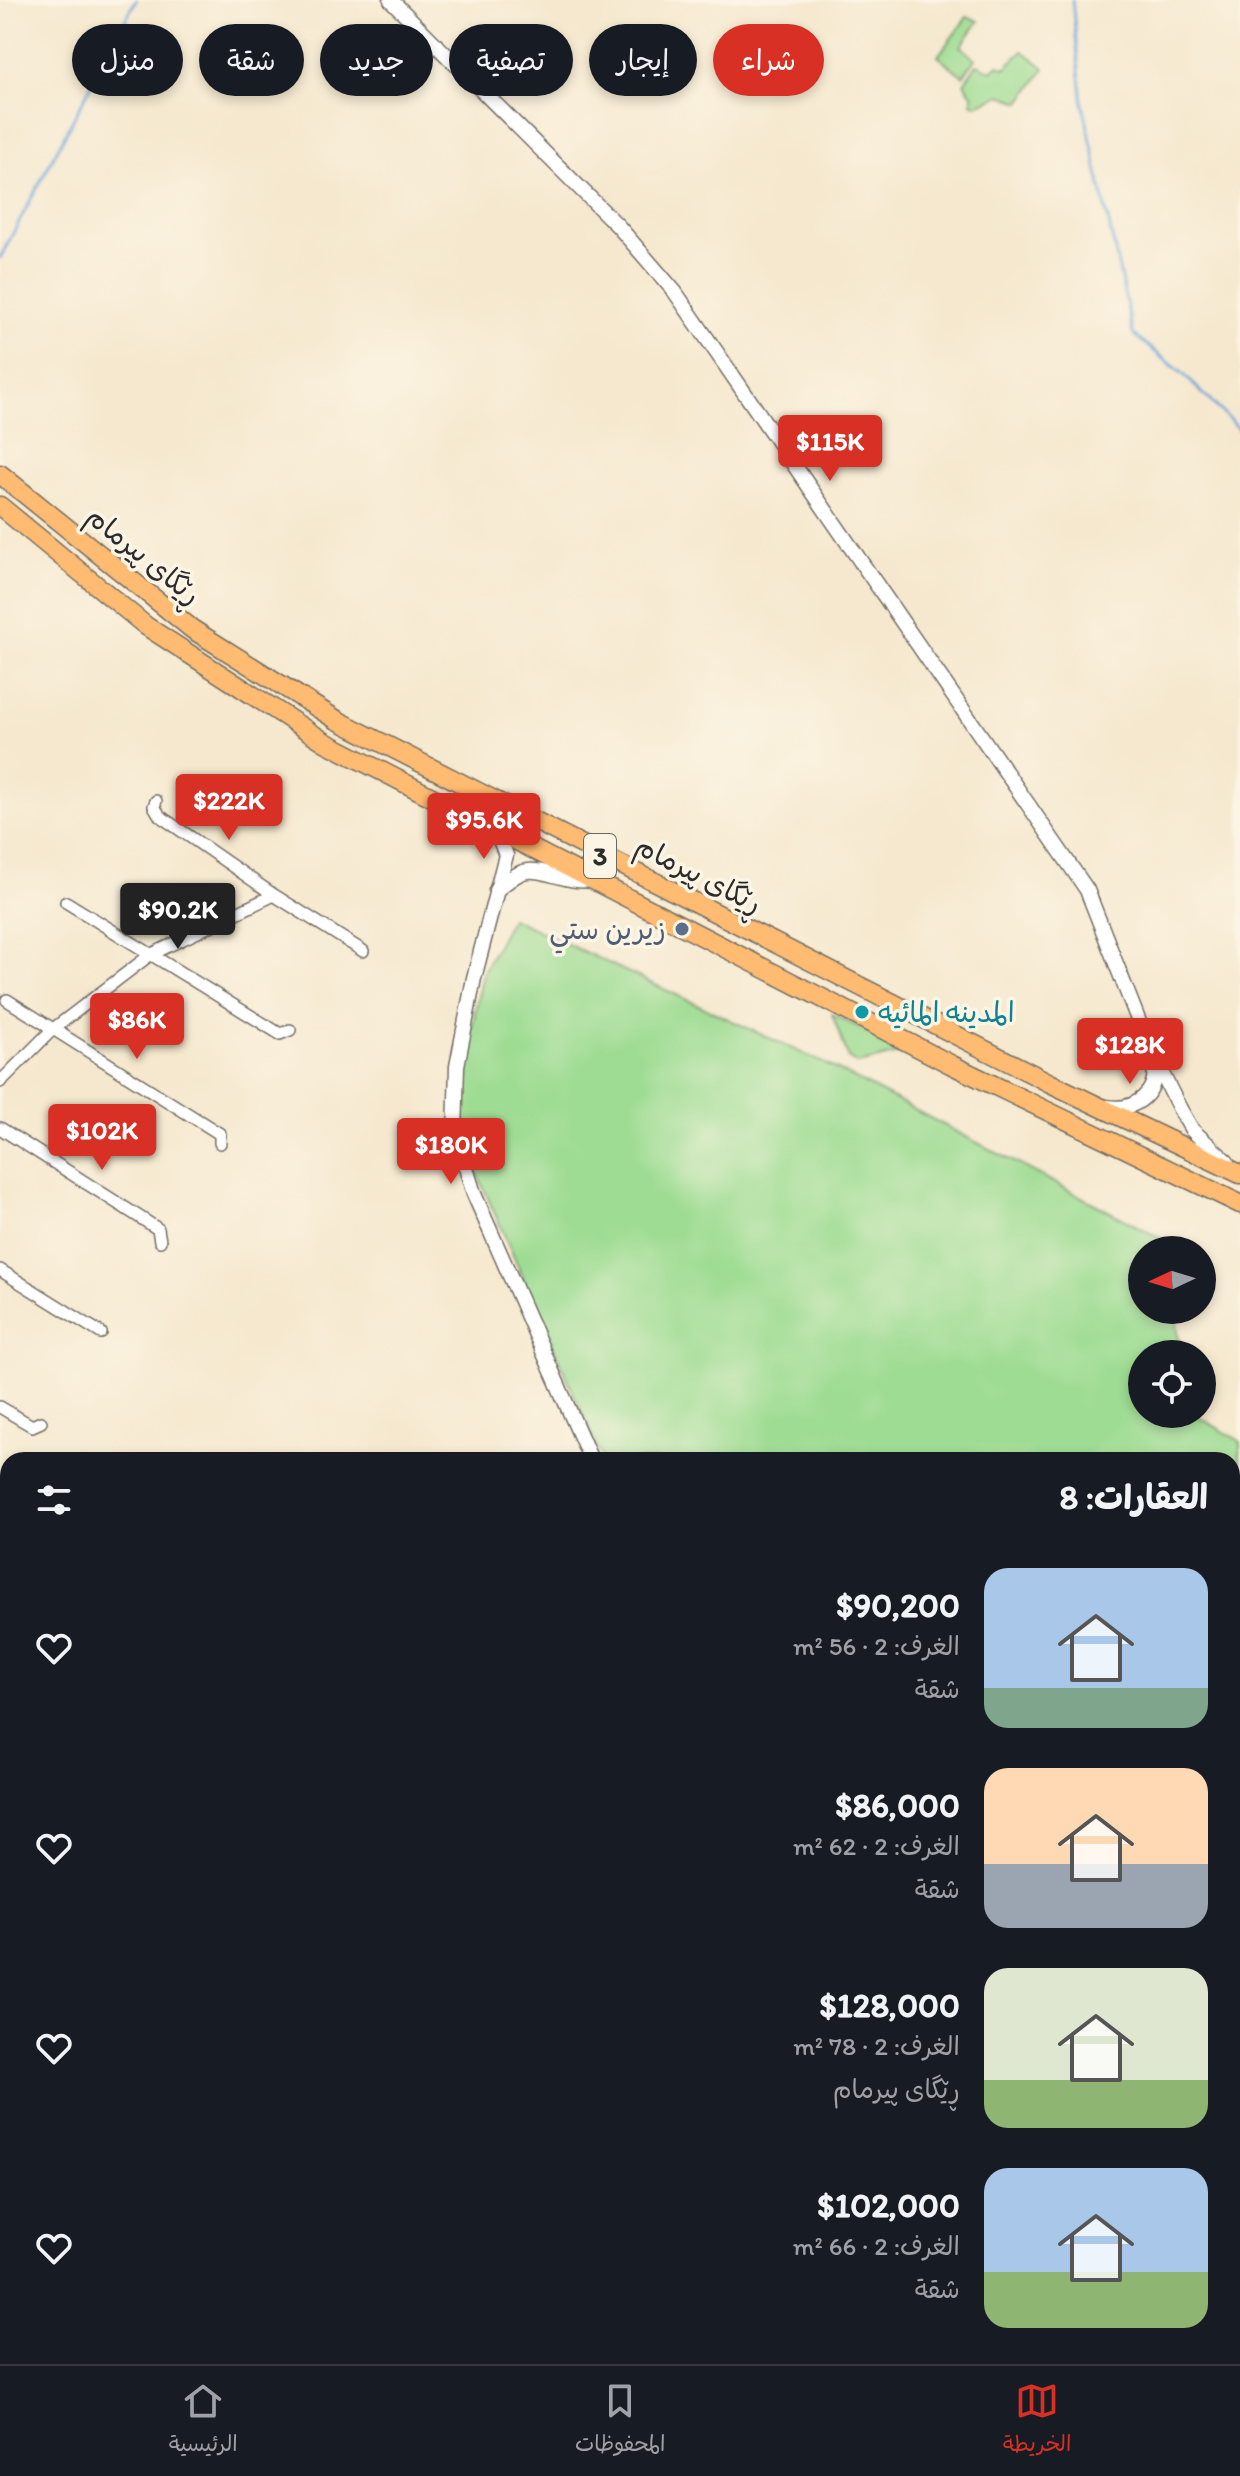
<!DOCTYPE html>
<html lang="ar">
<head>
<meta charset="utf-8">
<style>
	body { margin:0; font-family:Itim,"Playpen Sans Arabic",sans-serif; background:#242831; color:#f1f3f6; direction:rtl; height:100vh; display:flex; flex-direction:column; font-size:30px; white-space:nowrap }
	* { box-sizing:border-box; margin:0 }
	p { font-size:26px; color:#9ea1a6 }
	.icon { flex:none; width:44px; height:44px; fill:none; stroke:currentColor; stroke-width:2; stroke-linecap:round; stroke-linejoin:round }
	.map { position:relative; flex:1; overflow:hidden; direction:ltr }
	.panel { position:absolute; left:0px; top:1452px; width:1240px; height:912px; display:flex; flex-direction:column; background:#171b24; border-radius:24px 24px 0 0; box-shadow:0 4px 12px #0003; direction:rtl }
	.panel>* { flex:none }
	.hud { position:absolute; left:24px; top:24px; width:800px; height:72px; direction:rtl; display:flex; gap:16px }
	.needle { width:52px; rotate:266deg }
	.fabs { position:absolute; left:1128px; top:1236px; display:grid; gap:16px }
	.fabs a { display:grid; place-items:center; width:88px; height:88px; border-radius:50%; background:#171b24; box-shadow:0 4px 12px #0003; font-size:40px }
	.price { position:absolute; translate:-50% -68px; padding:0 18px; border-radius:8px; background:#d93025; color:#fff; font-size:26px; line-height:52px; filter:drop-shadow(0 2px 4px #0008) }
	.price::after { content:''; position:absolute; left:50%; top:48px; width:24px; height:18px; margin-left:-12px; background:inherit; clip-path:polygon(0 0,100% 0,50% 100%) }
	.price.current { background:#222; color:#fff }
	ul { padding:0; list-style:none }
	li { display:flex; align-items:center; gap:24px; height:200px; padding:0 32px }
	li span { display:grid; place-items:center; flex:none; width:224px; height:160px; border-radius:24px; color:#555 }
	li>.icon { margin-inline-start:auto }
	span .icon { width:96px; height:96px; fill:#fffc; stroke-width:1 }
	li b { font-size:34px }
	h2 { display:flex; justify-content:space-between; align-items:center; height:96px; padding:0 32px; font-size:34px }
	.pill { padding:0 28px; border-radius:36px; background:#171b24; box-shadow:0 4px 12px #0003; font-size:28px; line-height:72px }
	.pill.current { background:#d93025; color:#fff }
	.tab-bar { display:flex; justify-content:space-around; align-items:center; height:112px; border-top:2px solid #363941; background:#171b24; font-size:22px; color:#9ea1a6 }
	.tab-bar a { display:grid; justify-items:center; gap:4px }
	.tab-bar .current { color:#d93025 }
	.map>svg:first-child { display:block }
	.industrial { fill:#ccc2b9 }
	.green { fill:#9ddc92; stroke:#64845e; stroke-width:2 }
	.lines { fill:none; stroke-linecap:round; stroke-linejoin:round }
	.stream { stroke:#68a4d9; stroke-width:3 }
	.minor-casing { stroke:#726d64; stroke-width:14 }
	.tertiary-casing { stroke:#726d64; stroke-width:17 }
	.trunk-casing { stroke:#726d64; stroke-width:21 }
	.minor { stroke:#fff; stroke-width:11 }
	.tertiary { stroke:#fff; stroke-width:14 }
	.trunk { stroke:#ffbb71; stroke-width:18 }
	.service-dot { fill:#5c6f8a; stroke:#fcf5e5; stroke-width:3 }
	.culture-dot { fill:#0f9aa8; stroke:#fcf5e5; stroke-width:3 }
	.labels { text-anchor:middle; stroke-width:7; stroke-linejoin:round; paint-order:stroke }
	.shield { fill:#fcf5e5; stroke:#6a6863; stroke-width:2 }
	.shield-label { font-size:26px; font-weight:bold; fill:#2b2b2b }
	.street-label { font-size:28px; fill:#2b2b2b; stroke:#fcf5e5 }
	.service-label { font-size:28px; fill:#4e5e75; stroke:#fcf5e5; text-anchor:end }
	.culture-label { font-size:28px; fill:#0d838f; stroke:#fcf5e5; text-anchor:start }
</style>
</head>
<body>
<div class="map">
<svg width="1240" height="2364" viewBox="0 0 1240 2364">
	<rect width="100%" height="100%" fill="#fcf5e5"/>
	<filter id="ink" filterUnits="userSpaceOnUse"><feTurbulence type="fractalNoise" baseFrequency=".0125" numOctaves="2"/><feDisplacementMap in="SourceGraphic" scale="16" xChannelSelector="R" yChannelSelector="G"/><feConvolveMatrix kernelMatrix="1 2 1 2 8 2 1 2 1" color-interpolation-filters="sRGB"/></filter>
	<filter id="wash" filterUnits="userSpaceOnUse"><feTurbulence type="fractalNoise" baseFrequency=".006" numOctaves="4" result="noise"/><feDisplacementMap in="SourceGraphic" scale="32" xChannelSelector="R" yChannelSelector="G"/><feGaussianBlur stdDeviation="1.8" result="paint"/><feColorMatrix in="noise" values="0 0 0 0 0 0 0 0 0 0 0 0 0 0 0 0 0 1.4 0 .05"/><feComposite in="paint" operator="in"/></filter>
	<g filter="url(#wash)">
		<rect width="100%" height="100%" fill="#f5e8ce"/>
		<!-- industrial -->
		<path class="industrial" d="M 0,1759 L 8,1759 L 8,1849 L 0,1849 Z"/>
		<!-- green -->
		<path class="green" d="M 967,17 L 979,21 L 961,46 L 975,59 L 963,76 L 938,56 Z
			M 1023,51 L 1045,68 L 1021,102 L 1001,95 L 977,105 L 971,102 L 973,96 L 964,83 L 977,64 L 992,71 L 998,65 L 1005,68 Z
			M 511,918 L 838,1070 L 1170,1243 L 1171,1250 L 1142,1250 L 1142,1310 L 1176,1310 L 1180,1354 L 1142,1354 L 1142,1414 L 1194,1414 L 1240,1441 L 1240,2075 L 1232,2072 L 1232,1460 L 603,1460 L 477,1173 L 463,1133 L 462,1101 L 469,1043 L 483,972 Z
			M 832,1014 L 907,1052 L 858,1064 L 849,1059 Z"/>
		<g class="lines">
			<!-- stream -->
			<path class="stream" d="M 1072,0 L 1082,99 L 1133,334 L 1182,373 L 1240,430
				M 0,258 L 136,0"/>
		</g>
	</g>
	<g filter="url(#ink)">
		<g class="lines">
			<!-- minor casing -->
			<g class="minor-casing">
				<path id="minor" d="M 156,801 L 154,806 L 160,816 L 274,895
					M 66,902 L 280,1034 L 290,1030
					M 7,1000 L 220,1134 L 220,1143
					M 0,1082 L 53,1029 L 150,955 L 274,895 L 363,951
					M 0,1128 L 158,1229 L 160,1241
					M 0,1270 L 101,1333
					M 0,1407 L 32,1426 L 41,1422
					M 0,2164 L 8,2164
					M 0,2246 L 8,2246
					M 0,2330 L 8,2331
					M 0,2352 L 8,2352
					M 144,2356 L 164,2357
					M 342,2356 L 342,2364
					M 469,2364 L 469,2356"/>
			</g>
			<!-- tertiary casing -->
			<g class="tertiary-casing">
				<path id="tertiary" d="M 391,0 L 618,226 L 675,292 L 1087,890 L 1150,1050 L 1180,1109 L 1192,1130 L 1227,1162
					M 496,830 L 506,855 L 474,978 L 457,1066 L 455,1132 L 474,1194 L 591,1460
					M 496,890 C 505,884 513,875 523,872 C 541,866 566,884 593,880
					M 1107,1107 C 1135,1112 1161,1092 1153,1062
					M 612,2356 L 613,2364"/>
			</g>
			<!-- trunk casing -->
			<g class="trunk-casing">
				<path id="trunk" d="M 0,474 L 192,629 L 337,720 L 1050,1083 L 1240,1174
					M 0,506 L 146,626 L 325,742 L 952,1065 L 1240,1204"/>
			</g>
			<!-- minor -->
			<use href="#minor" class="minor"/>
			<!-- tertiary -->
			<use href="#tertiary" class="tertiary"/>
			<!-- trunk -->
			<use href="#trunk" class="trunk"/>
		</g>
	</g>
	<!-- markers -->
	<circle class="service-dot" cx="682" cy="929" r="8"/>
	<circle class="culture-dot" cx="862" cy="1012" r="8"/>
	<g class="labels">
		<!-- shield labels -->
		<rect class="shield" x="584" y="834" width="32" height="44" rx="6"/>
		<g class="shield-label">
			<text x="600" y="865">3</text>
		</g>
		<!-- street labels -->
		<g class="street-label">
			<text transform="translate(144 555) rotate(39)" y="10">ڕێگای پیرمام</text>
			<text transform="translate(699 874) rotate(27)" y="10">ڕێگای پیرمام</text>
		</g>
		<!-- service labels -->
		<g class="service-label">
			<text x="666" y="939">زيرين ستي</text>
		</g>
		<!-- culture labels -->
		<g class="culture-label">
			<text x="878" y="1022">المدينه المائيه</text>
		</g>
	</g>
</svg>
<div class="fabs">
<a><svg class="needle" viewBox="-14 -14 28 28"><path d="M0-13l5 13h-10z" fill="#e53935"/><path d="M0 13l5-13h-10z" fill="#9ea1a6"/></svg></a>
<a><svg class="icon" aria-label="locate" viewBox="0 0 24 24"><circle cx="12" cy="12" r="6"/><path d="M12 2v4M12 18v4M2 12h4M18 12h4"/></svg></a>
</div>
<b class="price" style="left:830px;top:483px">$115K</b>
<b class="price" style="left:229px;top:842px">$222K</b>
<b class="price" style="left:484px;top:861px">$95.6K</b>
<b class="price current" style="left:178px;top:951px">$90.2K</b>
<b class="price" style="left:137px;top:1061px">$86K</b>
<b class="price" style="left:1130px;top:1086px">$128K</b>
<b class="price" style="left:102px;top:1172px">$102K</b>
<b class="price" style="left:451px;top:1186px">$180K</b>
<div class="hud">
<a class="pill current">شراء</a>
<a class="pill">إيجار</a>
<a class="pill">تصفية</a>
<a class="pill">جديد</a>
<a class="pill">شقة</a>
<a class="pill">منزل</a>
</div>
<section class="panel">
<h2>العقارات: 8<svg class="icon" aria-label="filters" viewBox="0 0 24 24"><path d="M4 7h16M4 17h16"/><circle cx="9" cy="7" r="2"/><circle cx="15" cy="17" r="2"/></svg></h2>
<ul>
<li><span style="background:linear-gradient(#a9c7e8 75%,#7fa58c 0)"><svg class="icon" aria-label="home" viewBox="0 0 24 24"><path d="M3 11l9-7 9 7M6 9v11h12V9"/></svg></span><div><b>$90,200</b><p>الغرف: 2 · 56 m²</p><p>شقة</p></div><svg class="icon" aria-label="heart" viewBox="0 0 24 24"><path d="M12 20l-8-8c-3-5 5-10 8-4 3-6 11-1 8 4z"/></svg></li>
<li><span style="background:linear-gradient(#ffd9b3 60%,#9aa5b1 0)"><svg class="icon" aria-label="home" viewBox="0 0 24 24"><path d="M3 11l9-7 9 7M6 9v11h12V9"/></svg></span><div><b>$86,000</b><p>الغرف: 2 · 62 m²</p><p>شقة</p></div><svg class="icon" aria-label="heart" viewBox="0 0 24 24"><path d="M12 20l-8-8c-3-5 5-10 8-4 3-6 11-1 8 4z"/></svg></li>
<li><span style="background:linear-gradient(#dfe7d0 70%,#8fb573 0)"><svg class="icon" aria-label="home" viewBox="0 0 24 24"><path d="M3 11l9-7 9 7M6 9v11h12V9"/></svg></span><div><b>$128,000</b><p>الغرف: 2 · 78 m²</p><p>ڕێگای پیرمام</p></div><svg class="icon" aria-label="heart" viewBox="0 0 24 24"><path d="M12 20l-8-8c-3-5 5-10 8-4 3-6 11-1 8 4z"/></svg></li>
<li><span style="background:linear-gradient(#a9c7e8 65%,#8fb573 0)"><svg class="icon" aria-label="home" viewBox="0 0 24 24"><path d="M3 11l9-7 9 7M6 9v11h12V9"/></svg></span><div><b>$102,000</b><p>الغرف: 2 · 66 m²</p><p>شقة</p></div><svg class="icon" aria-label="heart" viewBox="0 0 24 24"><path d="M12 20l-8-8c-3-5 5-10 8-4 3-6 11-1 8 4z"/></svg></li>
</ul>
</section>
</div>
<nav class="tab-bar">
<a class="current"><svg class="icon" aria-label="map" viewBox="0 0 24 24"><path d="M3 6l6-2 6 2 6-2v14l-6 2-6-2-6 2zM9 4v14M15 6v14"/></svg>الخريطة</a>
<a><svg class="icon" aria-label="saved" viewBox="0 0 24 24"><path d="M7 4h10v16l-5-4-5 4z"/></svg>المحفوظات</a>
<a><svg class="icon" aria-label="home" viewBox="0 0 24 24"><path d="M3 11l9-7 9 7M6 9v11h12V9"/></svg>الرئيسية</a>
</nav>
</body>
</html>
